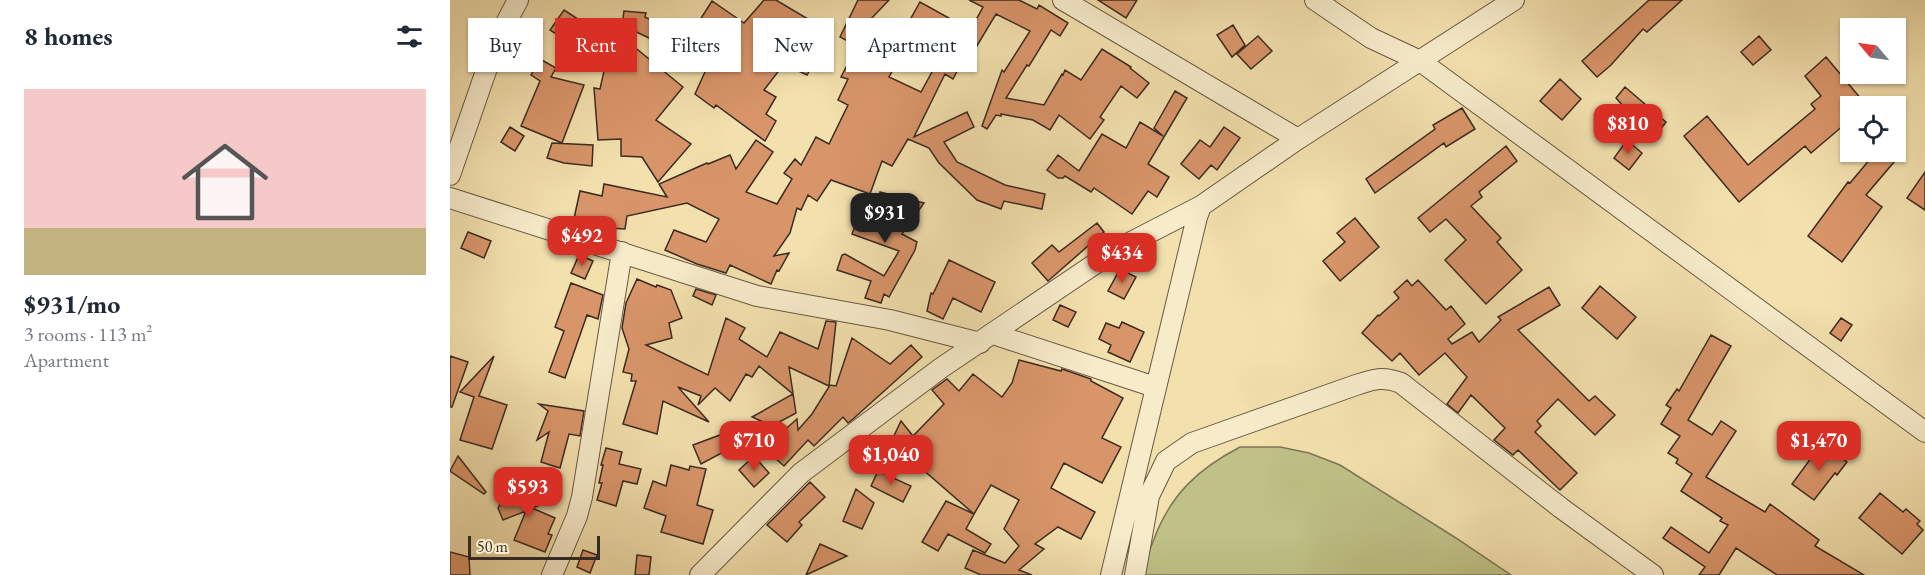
<!DOCTYPE html>
<html lang="en">
<head>
<meta charset="utf-8">
<style>
	body { margin:0; font-family:"EB Garamond",serif; background:#f2f2f3; color:#1f2937; height:100vh; display:flex; flex-direction:column; font-size:22px; white-space:nowrap }
	* { box-sizing:border-box; margin:0 }
	p { font-size:20px; color:#747a83 }
	.icon { flex:none; width:33px; height:33px; fill:none; stroke:currentColor; stroke-width:2; stroke-linecap:round; stroke-linejoin:round }
	.map { position:relative; flex:1; overflow:hidden }
	.sheet { display:flex; flex-direction:column; background:#fff; width:450px }
	.sheet>* { flex:none }
	.top-card { position:absolute; left:18px; top:18px; width:570px; height:54px; display:flex; gap:12px }
	.needle { width:39px; rotate:299deg }
	.controls { position:absolute; left:1390px; top:18px; display:grid; gap:12px }
	.controls a { display:grid; place-items:center; width:66px; height:66px; border-radius:0px; background:#fff; box-shadow:0 2px 4px #0004; font-size:30px }
	.scale { position:absolute; left:18px; bottom:15px; width:132px; box-sizing:border-box; padding-left:6px; border:3px solid #3a2b22; border-top:0; font-size:16px; line-height:21px; white-space:nowrap; color:#3a2b22; -webkit-text-stroke:4px #f7ebca; paint-order:stroke }
	.price { position:absolute; translate:-50% -51px; padding:0 14px; border-radius:12px; background:#d93025; color:#fff; font-size:20px; line-height:39px; filter:drop-shadow(0 2px 3px #0008) }
	.price::after { content:''; position:absolute; left:50%; top:36px; width:18px; height:14px; margin-left:-9px; background:inherit; clip-path:polygon(0 0,100% 0,50% 100%) }
	.price.on { background:#222; color:#fff }
	ul { padding:0; list-style:none }
	li { display:grid; align-content:center; gap:12px; height:318px; padding:0 24px }
	li span { display:grid; place-items:center; height:186px; border-radius:0px; color:#555 }
	li>.icon { margin-inline-start:auto }
	span .icon { width:108px; height:108px; fill:#fffc; stroke-width:1 }
	li b { font-size:26px }
	h2 { display:flex; justify-content:space-between; align-items:center; height:72px; padding:0 24px; font-size:26px }
	.chip { padding:0 21px; border-radius:0px; background:#fff; box-shadow:0 2px 4px #0004; font-size:21px; line-height:54px }
	.chip.on { background:#d93025; color:#fff }
	main { display:flex; flex:1; min-height:0 }
	.map>svg:first-child { display:block }
	.green { fill:#bfc186; stroke:#7c7654; stroke-width:1.5 }
	.building { fill:#d9956a; stroke:#3a2b22; stroke-width:1.5 }
	.lines { fill:none; stroke-linecap:round; stroke-linejoin:round }
	.minor-casing { stroke:#685845; stroke-width:22 }
	.minor { stroke:#f7ebca; stroke-width:20 }
</style>
</head>
<body>
<main>
<section class="sheet">
<h2>8 homes<svg class="icon" aria-label="filters" viewBox="0 0 24 24"><path d="M4 7h16M4 17h16"/><circle cx="9" cy="7" r="2"/><circle cx="15" cy="17" r="2"/></svg></h2>
<ul>
<li><span style="background:linear-gradient(#f6c9c9 75%,#c2b280 0)"><svg class="icon" aria-label="home" viewBox="0 0 24 24"><path d="M3 11l9-7 9 7M6 9v11h12V9"/></svg></span><div><b>$931/mo</b><p>3 rooms · 113 m²</p><p>Apartment</p></div></li>
</ul>
</section>
<div class="map">
<svg width="1475" height="575" viewBox="0 0 1475 575">
	<rect width="100%" height="100%" fill="#f2e0ad"/>
	<filter id="stains"><feTurbulence type="fractalNoise" baseFrequency=".00333" numOctaves="4"/><feColorMatrix values="0 0 0 0 .2 0 0 0 0 .09 0 0 0 0 .02 0 0 0 .5 -.17"/></filter>
	<radialGradient id="worn" r=".72"><stop offset=".6" stop-color="#630" stop-opacity="0"/><stop offset="1" stop-color="#630" stop-opacity=".3"/></radialGradient>
	<!-- green -->
	<path class="green" d="M 790,447 L 830,447 L 859,453 L 890,465 L 1006,538 L 1061,575 L 693,575 C 695,562 699,551 704,539 C 721,494 748,469 790,447 Z"/>
	<!-- building -->
	<path class="building" d="M 314,0 L 326,0 L 373,28 L 346,56 L 365,61 L 357,75 L 334,64 L 314,90 L 326,97 L 316,114 L 326,121 L 315,141 L 266,105 L 264,108 L 245,94 L 259,63 L 232,50 L 230,53 L 172,25 L 174,11 L 196,13 L 195,17 L 234,36 L 243,21 L 248,23 L 262,1 L 294,23 Z
		M 408,0 L 439,0 L 419,21 L 459,41 L 439,77 L 471,92 L 489,59 L 451,36 L 470,2 L 515,27 L 518,21 L 523,25 L 533,7 L 519,0 L 569,0 L 587,9 L 589,5 L 618,23 L 610,36 L 601,30 L 579,66 L 577,65 L 556,98 L 594,105 L 612,74 L 613,75 L 615,70 L 631,80 L 652,49 L 681,67 L 680,68 L 699,83 L 687,98 L 671,86 L 650,117 L 654,120 L 640,139 L 609,115 L 600,130 L 583,120 L 551,114 L 551,116 L 546,115 L 537,129 L 532,126 L 552,70 L 554,72 L 580,31 L 546,14 L 516,64 L 512,62 L 503,79 L 495,74 L 464,137 L 517,112 L 524,127 L 494,142 L 507,162 L 555,185 L 595,194 L 592,209 L 554,201 L 551,209 L 527,200 L 489,163 L 479,148 L 458,139 L 442,166 L 432,161 L 420,194 L 381,180 L 367,201 L 358,195 L 351,210 L 347,208 L 340,233 L 324,256 L 339,253 L 329,271 L 327,270 L 321,284 L 280,265 L 276,273 L 247,264 L 215,250 L 224,230 L 256,242 L 269,219 L 237,203 L 177,216 L 175,229 L 139,227 L 123,223 L 130,191 L 152,196 L 154,184 L 217,197 L 209,184 L 257,163 L 258,164 L 280,155 L 286,169 L 306,140 L 323,152 L 296,192 L 327,204 L 342,179 L 334,173 L 345,159 L 351,165 L 366,137 L 379,144 L 398,105 L 388,100 L 398,79 L 391,77 L 407,46 L 390,37 Z
		M 648,0 L 687,0 L 676,18 Z
		M 1199,0 L 1232,0 L 1197,32 L 1193,29 L 1161,65 L 1147,77 L 1132,61 Z
		M 114,10 L 131,21 L 128,26 L 170,48 L 171,36 L 233,87 L 206,120 L 241,144 L 208,182 L 192,157 L 171,156 L 171,139 L 148,140 L 144,88 L 150,89 L 157,58 L 119,39 L 117,41 L 100,30 Z
		M 783,25 L 795,45 L 782,57 L 767,35 Z
		M 808,36 L 822,51 L 801,69 L 787,54 Z
		M 1309,36 L 1321,50 L 1303,65 L 1291,52 Z
		M 1376,57 L 1417,106 L 1401,106 L 1401,119 L 1361,153 L 1355,146 L 1289,202 L 1234,136 L 1257,116 L 1298,165 L 1365,109 L 1361,104 L 1371,96 L 1355,76 Z
		M 90,59 L 106,68 L 101,77 L 134,85 L 112,143 L 71,126 L 90,81 L 81,75 Z
		M 1110,79 L 1131,99 L 1112,120 L 1090,101 Z
		M 1175,87 L 1216,122 L 1203,139 L 1166,98 Z
		M 725,91 L 737,98 L 698,164 L 719,177 L 707,197 L 698,191 L 682,214 L 644,188 L 641,192 L 615,176 L 613,178 L 608,178 L 597,170 L 608,155 L 629,171 L 652,134 L 676,148 L 690,122 L 713,136 L 704,128 Z
		M 1012,108 L 1025,129 L 996,147 L 994,143 L 925,193 L 916,179 L 985,129 L 983,125 Z
		M 60,127 L 74,136 L 65,151 L 51,142 Z
		M 774,127 L 790,138 L 767,170 L 761,165 L 749,179 L 731,164 L 750,140 L 760,147 Z
		M 1177,140 L 1192,153 L 1179,170 L 1164,158 Z
		M 102,143 L 143,145 L 142,166 L 114,163 L 97,158 Z
		M 1056,146 L 1067,161 L 1029,192 L 1032,197 L 1021,206 L 1051,238 L 1047,242 L 1072,270 L 1036,304 L 995,260 L 1016,240 L 996,219 L 980,232 L 968,218 Z
		M 1426,152 L 1431,152 L 1444,162 L 1416,195 L 1432,207 L 1392,262 L 1358,236 L 1398,182 L 1400,183 Z
		M 1475,172 L 1475,210 L 1457,198 Z
		M 430,192 L 474,203 L 452,234 L 467,242 L 465,250 L 439,297 L 434,294 L 431,303 L 415,298 L 421,281 L 387,270 L 392,255 L 395,254 L 434,276 L 449,251 L 402,234 L 407,221 L 423,227 Z
		M 905,218 L 929,247 L 890,281 L 873,261 L 895,242 L 887,233 Z
		M 647,223 L 654,232 L 598,281 L 582,263 L 602,245 L 609,252 Z
		M 18,232 L 41,241 L 34,258 L 11,248 Z
		M 129,255 L 143,261 L 135,279 L 121,273 Z
		M 499,260 L 545,282 L 531,312 L 503,298 L 493,319 L 477,311 L 481,293 L 483,294 Z
		M 670,269 L 686,277 L 674,299 L 658,291 Z
		M 187,279 L 206,287 L 207,285 L 221,290 L 232,318 L 219,323 L 222,338 L 196,345 L 258,375 L 276,318 L 295,328 L 289,339 L 317,357 L 330,332 L 368,349 L 376,321 L 386,322 L 379,386 L 339,367 L 346,413 L 322,426 L 302,417 L 343,394 L 309,366 L 302,377 L 296,374 L 280,401 L 265,388 L 248,405 L 251,396 L 228,387 L 259,422 L 213,401 L 207,434 L 173,424 L 186,381 L 181,381 L 182,374 L 173,372 L 179,349 L 172,328 L 176,303 Z
		M 957,280 L 962,286 L 968,280 L 996,310 L 1001,306 L 1015,324 L 998,339 L 1002,344 L 1022,332 L 1029,342 L 1051,320 L 1048,317 L 1099,287 L 1110,305 L 1068,330 L 1139,401 L 1145,396 L 1165,415 L 1145,435 L 1108,399 L 1087,421 L 1091,426 L 1085,432 L 1127,473 L 1110,490 L 1068,450 L 1063,455 L 1044,440 L 1055,428 L 1021,395 L 1008,413 L 997,404 L 1017,377 L 995,353 L 969,375 L 950,353 L 942,361 L 912,333 L 928,315 L 929,316 L 949,298 L 944,292 Z
		M 121,283 L 153,295 L 148,319 L 137,315 L 115,378 L 99,372 L 114,331 L 105,327 Z
		M 1150,286 L 1186,317 L 1167,339 L 1132,308 Z
		M 246,289 L 266,295 L 262,305 L 243,296 Z
		M 610,305 L 626,312 L 618,327 L 603,320 Z
		M 1391,318 L 1402,325 L 1391,341 L 1380,333 Z
		M 672,322 L 694,332 L 680,362 L 658,352 L 661,345 L 649,339 L 656,323 L 669,328 Z
		M 1261,335 L 1281,346 L 1238,420 L 1262,435 L 1271,421 L 1286,431 L 1256,477 L 1315,512 L 1320,504 L 1369,540 L 1365,546 L 1414,575 L 1327,575 L 1286,548 L 1269,575 L 1249,575 L 1255,567 L 1213,538 L 1221,527 L 1259,553 L 1278,525 L 1270,521 L 1272,518 L 1231,491 L 1242,474 L 1226,463 L 1228,459 L 1218,453 L 1230,436 L 1211,424 L 1221,408 L 1216,405 L 1227,389 L 1229,391 Z
		M 402,338 L 440,364 L 461,345 L 472,357 L 403,419 L 398,423 L 393,417 L 364,446 L 358,440 L 334,466 L 326,459 L 333,450 L 323,440 L 347,419 L 348,430 L 362,414 L 380,385 L 386,386 Z
		M 0,356 L 18,362 L 2,407 L 0,407 Z
		M 44,356 L 29,396 L 57,405 L 42,449 L 10,440 L 24,397 L 10,392 Z
		M 569,360 L 611,371 L 612,369 L 641,379 L 641,381 L 673,398 L 652,438 L 671,447 L 652,483 L 614,463 L 601,488 L 645,512 L 631,539 L 608,527 L 585,544 L 594,549 L 569,570 L 582,575 L 531,575 L 515,568 L 523,550 L 555,563 L 569,546 L 554,529 L 569,500 L 541,485 L 524,514 L 441,442 L 451,421 L 463,436 L 494,404 L 482,390 L 497,379 L 509,391 L 523,374 L 552,397 L 562,383 Z
		M 89,404 L 134,411 L 130,436 L 119,434 L 110,468 L 91,462 L 99,432 L 87,440 L 98,411 Z
		M 270,435 L 281,448 L 251,464 L 243,445 Z
		M 1372,443 L 1397,462 L 1387,475 L 1385,473 L 1364,500 L 1342,484 Z
		M 156,448 L 172,452 L 169,464 L 191,469 L 187,484 L 173,481 L 166,506 L 147,500 L 152,483 L 149,483 L 153,465 L 151,465 Z
		M 8,456 L 36,492 L 34,494 L 0,471 Z
		M 304,456 L 319,473 L 304,487 L 289,470 Z
		M 221,465 L 239,470 L 240,466 L 256,469 L 247,505 L 263,510 L 253,544 L 211,532 L 216,516 L 194,508 L 203,481 L 216,486 Z
		M 428,471 L 461,486 L 453,502 L 421,486 Z
		M 360,482 L 375,497 L 349,522 L 352,525 L 337,542 L 317,525 Z
		M 63,483 L 96,503 L 82,508 L 105,518 L 98,534 L 102,535 L 95,552 L 64,540 L 76,511 L 53,520 L 48,508 Z
		M 406,489 L 424,503 L 412,529 L 393,521 Z
		M 1430,493 L 1453,512 L 1456,509 L 1470,521 L 1467,524 L 1473,530 L 1452,554 L 1409,518 Z
		M 496,501 L 524,514 L 516,529 L 541,544 L 535,553 L 498,534 L 488,551 L 472,542 Z
		M 370,544 L 397,556 L 356,575 Z
		M 133,550 L 147,555 L 140,573 L 127,567 Z
		M 0,552 L 19,557 L 20,575 L 0,575 Z
		M 187,555 L 201,557 L 199,575 L 185,575 Z"/>
	<g class="lines">
		<!-- minor casing -->
		<g class="minor-casing">
			<path id="minor" d="M 613,0 L 848,139
				M 865,0 L 921,38 L 970,61 L 1475,432
				M 0,175 L 46,42 L 68,0
				M 0,198 L 307,296 L 440,320 L 530,343
				M 543,334 L 705,387
				M 102,575 L 127,516 L 132,497 L 172,252
				M 250,575 L 351,473 L 491,368 L 664,251 L 751,206
				M 661,575 L 747,217 L 751,206 L 848,139 L 1064,0
				M 685,575 L 699,496 L 716,461 L 742,443 L 906,385 C 924,379 933,376 951,383 L 1111,508 L 1203,575"/>
		</g>
		<!-- minor -->
		<use href="#minor" class="minor"/>
	</g>
	<rect width="100%" height="100%" filter="url(#stains)"/>
	<rect width="100%" height="100%" fill="url(#worn)"/>
</svg>
<div class="controls">
<a><svg class="needle" viewBox="-14 -14 28 28"><path d="M0-13l5 13h-10z" fill="#e53935"/><path d="M0 13l5-13h-10z" fill="#747a83"/></svg></a>
<a><svg class="icon" aria-label="locate" viewBox="0 0 24 24"><circle cx="12" cy="12" r="6"/><path d="M12 2v4M12 18v4M2 12h4M18 12h4"/></svg></a>
</div>
<div class="scale">50 m</div>
<b class="price" style="left:1178px;top:155px">$810</b>
<b class="price on" style="left:435px;top:244px">$931</b>
<b class="price" style="left:132px;top:267px">$492</b>
<b class="price" style="left:672px;top:284px">$434</b>
<b class="price" style="left:304px;top:472px">$710</b>
<b class="price" style="left:1369px;top:472px">$1,470</b>
<b class="price" style="left:441px;top:486px">$1,040</b>
<b class="price" style="left:78px;top:518px">$593</b>
<div class="top-card">
<a class="chip">Buy</a>
<a class="chip on">Rent</a>
<a class="chip">Filters</a>
<a class="chip">New</a>
<a class="chip">Apartment</a>
</div>
</div>
</main>
</body>
</html>
